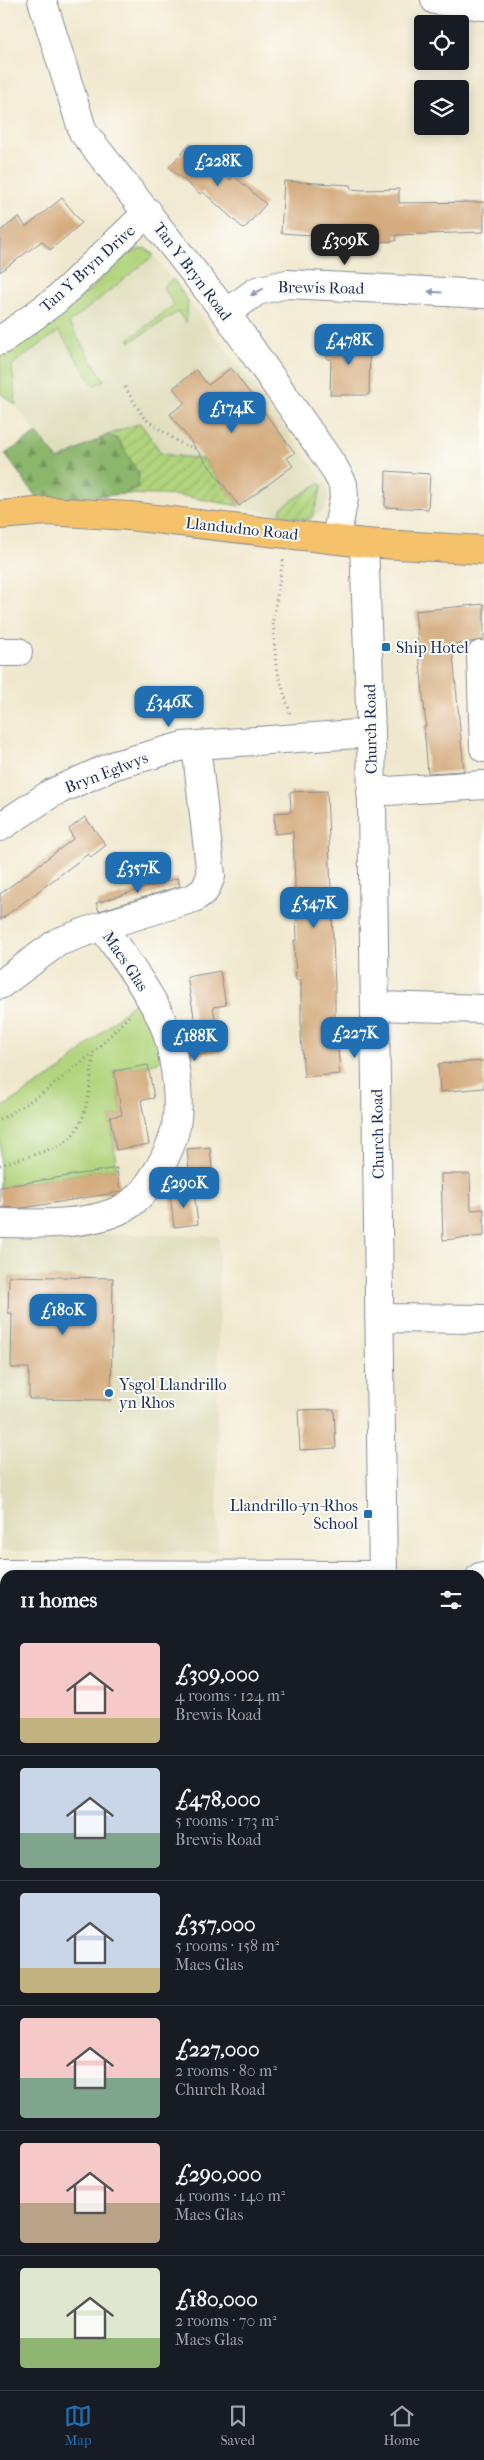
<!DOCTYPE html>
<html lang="en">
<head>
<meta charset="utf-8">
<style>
	body { margin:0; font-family:"IM FELL French Canon",serif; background:#242831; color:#f1f3f6; height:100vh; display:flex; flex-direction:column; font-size:19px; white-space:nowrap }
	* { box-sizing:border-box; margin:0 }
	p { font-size:16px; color:#9ea1a6 }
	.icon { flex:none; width:28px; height:28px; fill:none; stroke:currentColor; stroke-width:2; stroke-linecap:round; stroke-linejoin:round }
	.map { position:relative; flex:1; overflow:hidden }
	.side { position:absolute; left:0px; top:1570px; width:485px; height:820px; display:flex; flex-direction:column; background:#171b24; border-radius:15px 15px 0 0; box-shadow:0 2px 12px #0003 }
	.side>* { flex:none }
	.fabs { position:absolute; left:414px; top:15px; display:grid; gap:10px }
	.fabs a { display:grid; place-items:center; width:55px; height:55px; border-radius:5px; background:#171b24; box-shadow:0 2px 12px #0003; font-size:25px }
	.price { position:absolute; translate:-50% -42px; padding:0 11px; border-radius:10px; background:#1f6fb2; color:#fff; font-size:16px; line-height:32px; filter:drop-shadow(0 1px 2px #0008) }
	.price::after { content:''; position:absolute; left:50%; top:30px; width:15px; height:11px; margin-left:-8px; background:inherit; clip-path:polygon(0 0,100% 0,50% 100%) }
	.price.active { background:#222; color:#fff }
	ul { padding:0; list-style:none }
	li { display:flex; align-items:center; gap:15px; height:125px; padding:0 20px }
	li+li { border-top:1px solid #363941 }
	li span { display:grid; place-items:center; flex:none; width:140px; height:100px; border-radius:5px; color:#555 }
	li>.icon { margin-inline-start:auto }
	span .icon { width:60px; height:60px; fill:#fffc; stroke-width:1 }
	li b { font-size:21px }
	h2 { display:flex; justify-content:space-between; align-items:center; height:60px; padding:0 20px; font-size:21px }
	.tab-bar { display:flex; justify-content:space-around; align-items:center; height:70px; border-top:1px solid #363941; background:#171b24; font-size:14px; color:#9ea1a6 }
	.tab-bar a { display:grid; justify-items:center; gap:2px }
	.tab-bar .active { color:#1f6fb2 }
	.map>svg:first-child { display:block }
	.built { fill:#dfddbb }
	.green { fill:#b1d47d; stroke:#66826e }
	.forest { fill:url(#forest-firs); stroke:#547265 }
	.garden { fill:url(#garden-furrows); stroke:#66826e }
	.building { fill:#d4ac7f }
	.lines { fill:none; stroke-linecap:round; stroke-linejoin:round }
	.minor-casing { stroke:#868c96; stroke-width:30 }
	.major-casing { stroke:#868c96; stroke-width:30 }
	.path { stroke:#868c96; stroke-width:3; stroke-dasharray:1 4; stroke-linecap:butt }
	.minor { stroke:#fff; stroke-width:28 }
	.major { stroke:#f5c16b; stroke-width:28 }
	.oneway { fill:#8d97ae }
	.poi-dot { fill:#1f6fb2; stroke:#fdfcf7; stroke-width:2 }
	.labels { text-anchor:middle; stroke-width:4; stroke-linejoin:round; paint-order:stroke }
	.street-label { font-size:16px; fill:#1b2f5e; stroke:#fdfcf7 }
	.poi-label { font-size:16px; fill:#1b2f5e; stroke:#fdfcf7; text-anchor:start }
</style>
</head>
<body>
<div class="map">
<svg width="484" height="2390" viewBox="0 0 484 2390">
	<defs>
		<pattern id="forest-firs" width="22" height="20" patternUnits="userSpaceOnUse" patternTransform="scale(1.25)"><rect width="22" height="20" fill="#8cb66c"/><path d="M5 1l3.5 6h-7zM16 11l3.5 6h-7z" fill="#72945c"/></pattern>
		<pattern id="garden-furrows" width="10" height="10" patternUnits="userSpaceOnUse" patternTransform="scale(1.25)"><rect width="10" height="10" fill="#b1d47d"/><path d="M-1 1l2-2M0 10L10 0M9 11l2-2" fill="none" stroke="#98b66e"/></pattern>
	</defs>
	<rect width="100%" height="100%" fill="#fdfcf7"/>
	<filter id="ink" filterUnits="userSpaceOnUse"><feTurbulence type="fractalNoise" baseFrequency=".02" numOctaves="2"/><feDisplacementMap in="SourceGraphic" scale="10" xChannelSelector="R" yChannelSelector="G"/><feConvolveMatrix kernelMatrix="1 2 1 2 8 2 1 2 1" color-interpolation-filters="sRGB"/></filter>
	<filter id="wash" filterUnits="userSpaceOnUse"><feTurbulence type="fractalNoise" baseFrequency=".0096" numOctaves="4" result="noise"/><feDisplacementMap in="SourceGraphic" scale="20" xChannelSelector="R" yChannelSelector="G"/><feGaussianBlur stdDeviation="1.12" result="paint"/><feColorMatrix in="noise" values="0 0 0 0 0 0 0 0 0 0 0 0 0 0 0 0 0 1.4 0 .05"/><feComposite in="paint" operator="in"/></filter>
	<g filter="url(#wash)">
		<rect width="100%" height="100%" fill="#f0e8ce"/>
		<!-- built -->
		<path class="built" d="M 150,250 L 322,478 L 328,491 L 328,499 L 324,509 L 316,516 L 307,520 L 182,496 L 124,494 L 57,460 L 16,405 L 11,355 Z
			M 0,1232 L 219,1236 L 217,1552 L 0,1551 Z"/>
		<!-- green -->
		<path class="green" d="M 145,248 L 154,255 L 69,323 L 104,380 L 94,386 L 59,331 L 12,365 L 16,405 L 0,393 L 0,353 C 27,335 53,318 79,299 C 100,283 119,253 145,248 Z
			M 173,279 L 188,301 L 186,323 L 178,312 L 130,342 L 129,339 L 174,305 L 163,287 Z
			M 146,991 L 173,1057 L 148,1065 L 114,1071 L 122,1115 L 110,1117 L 117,1168 L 0,1187 L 0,1109 L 63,1068 Z
			M 5,1855 L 5,2123 L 0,2122 L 0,1857 Z"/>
		<!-- forest -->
		<path class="forest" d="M 37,433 L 58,460 L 107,435 L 118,439 L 139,474 L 138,487 L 124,494 L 39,501 L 5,454 Z"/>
		<!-- garden -->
		<path class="garden" d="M 140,423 L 162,454 L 203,459 L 239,506 L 182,496 L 124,494 L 138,487 L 139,474 L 118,439 L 107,435 Z
			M 319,483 L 322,486 L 312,518 L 307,520 L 282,515 L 280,512 L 282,507 Z"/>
		<g id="blocks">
			<!-- building -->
			<path class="building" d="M 190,144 L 230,180 L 234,176 L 266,204 L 244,229 L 203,192 L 200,194 L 169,167 Z
				M 284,181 L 350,185 L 351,189 L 362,190 L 399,189 L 399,203 L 484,202 L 484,232 L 396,235 L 396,241 L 376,242 L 376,232 L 311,233 L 311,235 L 281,233 Z
				M 62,198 L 82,223 L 50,250 L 42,241 L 0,272 L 0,231 L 19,217 L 26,227 Z
				M 327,339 L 370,339 L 369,395 L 330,395 L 331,359 L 327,359 Z
				M 231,368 L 295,453 L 287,458 L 293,466 L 239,506 L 170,414 L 185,403 L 173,388 L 196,370 L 208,385 Z
				M 386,471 L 430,474 L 428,509 L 385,507 Z
				M 484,604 L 484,640 L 452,645 L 464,771 L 428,773 L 424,726 L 426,726 L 415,611 Z
				M 327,791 L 335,988 L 335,1036 L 337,1035 L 340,1074 L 304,1077 L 301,1036 L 301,980 L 296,980 L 294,940 L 297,940 L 293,832 L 275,834 L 274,813 L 291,812 L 290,792 Z
				M 85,817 L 106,845 L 91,857 L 88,854 L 0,920 L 0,894 L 73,839 L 69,829 Z
				M 177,878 L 180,886 L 99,911 L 96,903 Z
				M 220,971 L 226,1005 L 213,1007 L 221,1051 L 189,1057 L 182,1024 L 195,1022 L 187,977 Z
				M 484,1061 L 484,1088 L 440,1092 L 438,1064 Z
				M 148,1065 L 154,1098 L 141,1100 L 149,1144 L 116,1150 L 110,1117 L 122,1115 L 114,1071 Z
				M 210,1147 L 213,1180 L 190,1182 L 187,1149 Z
				M 117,1168 L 120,1192 L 23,1208 L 0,1207 L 0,1187 Z
				M 441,1174 L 470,1174 L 471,1210 L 484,1209 L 484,1236 L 443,1240 Z
				M 194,1192 L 198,1224 L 174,1227 L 170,1194 Z
				M 9,1276 L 113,1278 L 111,1400 L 29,1399 L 29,1368 L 11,1368 L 12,1313 L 8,1313 Z
				M 334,1409 L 336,1448 L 300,1450 L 298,1410 Z"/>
		</g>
	</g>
	<g filter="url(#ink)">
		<use href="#blocks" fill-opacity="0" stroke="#868c96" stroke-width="1"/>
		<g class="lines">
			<!-- minor casing -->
			<g class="minor-casing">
				<path id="minor" d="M 42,0 L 83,132 L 226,313 L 333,466 L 343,484 L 344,498 L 336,538
					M 435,0 L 484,6
					M 226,313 L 257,291 L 287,284 L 484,294
					M 0,341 L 56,300 L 148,212
					M 364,543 L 371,733 L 383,1575
					M 0,652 L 18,652
					M 481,655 L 484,748
					M 371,792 L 484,785
					M 0,827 L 52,793 L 115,765 L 183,746 L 371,733
					M 102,926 L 194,898 L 205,890 L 211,876 L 196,745
					M 0,985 L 58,942 L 102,926 C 122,956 145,985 161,1018 C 174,1045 181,1097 176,1126 C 171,1152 149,1192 127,1206 C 95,1226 37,1224 0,1223
					M 375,1006 L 484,1009
					M 379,1318 L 484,1319
					M 0,1574 L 373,1575
					M 480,1577 L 484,1577
					M 0,1598 L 5,1704 L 0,1719
					M 0,2179 L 5,2179
					M 396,2385 L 396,2390
					M 138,2390 L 138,2385"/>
			</g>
			<!-- major casing -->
			<g class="major-casing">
				<path id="major" d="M 0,515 L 47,511 L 129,516 L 364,543 L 484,550"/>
			</g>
			<!-- path -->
			<path class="path" d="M 125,387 L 144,418 L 178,442 L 196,449
				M 283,560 L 273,620 L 276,666 L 290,713
				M 0,1120 L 46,1091 L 94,1052 L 131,1014
				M 0,1165 C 18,1159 46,1152 62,1144 C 90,1128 90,1080 94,1053"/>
			<!-- minor -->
			<use href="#minor" class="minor"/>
			<!-- major -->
			<use href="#major" class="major"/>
		</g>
		<!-- one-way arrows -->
		<defs><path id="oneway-solid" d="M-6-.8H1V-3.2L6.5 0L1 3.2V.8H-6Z" transform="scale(1.25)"/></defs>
		<g class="oneway">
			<use href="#oneway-solid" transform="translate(257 292) rotate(153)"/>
			<use href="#oneway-solid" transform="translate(435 292) rotate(-177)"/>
		</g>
	</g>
	<!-- markers -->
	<g class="poi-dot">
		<rect x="381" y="642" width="10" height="10" rx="2.5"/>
		<circle cx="109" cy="1393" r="5"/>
		<rect x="363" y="1509" width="10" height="10" rx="2.5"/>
	</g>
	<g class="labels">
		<!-- street labels -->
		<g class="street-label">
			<text transform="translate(87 268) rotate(-42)" y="6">Tan Y Bryn Drive</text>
			<text transform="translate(193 271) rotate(53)" y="6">Tan Y Bryn Road</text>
			<text transform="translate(321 287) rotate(1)" y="6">Brewis Road</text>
			<text transform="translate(242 528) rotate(6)" y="6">Llandudno Road</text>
			<text transform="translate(370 729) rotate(-91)" y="6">Church Road</text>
			<text transform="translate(106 772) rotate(-21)" y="6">Bryn Eglwys</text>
			<text transform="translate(126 961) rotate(56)" y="6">Maes Glas</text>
			<text transform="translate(377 1134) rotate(-91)" y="6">Church Road</text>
		</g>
		<!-- poi labels -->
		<g class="poi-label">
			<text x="396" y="653">Ship Hotel</text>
			<text x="119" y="1390">Ysgol Llandrillo<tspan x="119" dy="18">yn Rhos</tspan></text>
			<text x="358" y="1511" text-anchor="end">Llandrillo-yn-Rhos<tspan x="358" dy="18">School</tspan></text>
		</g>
	</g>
</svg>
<div class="fabs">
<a><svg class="icon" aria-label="locate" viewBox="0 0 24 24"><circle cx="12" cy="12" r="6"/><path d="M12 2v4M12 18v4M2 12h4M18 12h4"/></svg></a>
<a><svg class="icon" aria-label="layers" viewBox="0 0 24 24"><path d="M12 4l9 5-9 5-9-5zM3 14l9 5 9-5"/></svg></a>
</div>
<b class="price" style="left:218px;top:187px">£228K</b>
<b class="price active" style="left:345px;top:266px">£309K</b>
<b class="price" style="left:349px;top:366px">£478K</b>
<b class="price" style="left:232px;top:434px">£174K</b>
<b class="price" style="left:169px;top:728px">£346K</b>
<b class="price" style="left:138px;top:894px">£357K</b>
<b class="price" style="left:314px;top:929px">£547K</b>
<b class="price" style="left:355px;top:1059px">£227K</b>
<b class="price" style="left:195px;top:1062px">£188K</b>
<b class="price" style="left:184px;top:1209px">£290K</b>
<b class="price" style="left:63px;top:1336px">£180K</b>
<section class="side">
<h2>11 homes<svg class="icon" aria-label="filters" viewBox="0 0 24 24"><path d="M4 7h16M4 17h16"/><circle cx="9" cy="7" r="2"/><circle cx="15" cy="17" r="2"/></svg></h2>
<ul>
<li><span style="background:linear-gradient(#f6c9c9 75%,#c2b280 0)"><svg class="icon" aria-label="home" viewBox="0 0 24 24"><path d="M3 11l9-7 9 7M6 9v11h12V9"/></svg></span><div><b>£309,000</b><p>4 rooms · 124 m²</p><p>Brewis Road</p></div></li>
<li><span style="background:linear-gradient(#c9d6e8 65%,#7fa58c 0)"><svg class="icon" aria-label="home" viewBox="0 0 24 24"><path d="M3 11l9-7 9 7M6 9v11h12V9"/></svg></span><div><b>£478,000</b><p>5 rooms · 173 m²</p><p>Brewis Road</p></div></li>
<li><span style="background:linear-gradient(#c9d6e8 75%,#c2b280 0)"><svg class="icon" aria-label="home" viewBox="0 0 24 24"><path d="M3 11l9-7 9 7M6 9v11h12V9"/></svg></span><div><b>£357,000</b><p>5 rooms · 158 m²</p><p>Maes Glas</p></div></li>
<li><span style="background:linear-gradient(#f6c9c9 60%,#7fa58c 0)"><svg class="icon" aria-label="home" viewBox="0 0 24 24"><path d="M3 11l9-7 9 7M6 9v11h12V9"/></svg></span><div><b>£227,000</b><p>2 rooms · 80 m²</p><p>Church Road</p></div></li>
<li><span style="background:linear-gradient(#f6c9c9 60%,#b9a48a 0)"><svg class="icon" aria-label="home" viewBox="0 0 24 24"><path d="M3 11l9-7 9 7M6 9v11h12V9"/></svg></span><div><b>£290,000</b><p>4 rooms · 140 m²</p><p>Maes Glas</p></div></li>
<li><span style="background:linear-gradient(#dfe7d0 70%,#8fb573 0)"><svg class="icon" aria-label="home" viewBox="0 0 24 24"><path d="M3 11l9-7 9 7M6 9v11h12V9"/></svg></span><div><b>£180,000</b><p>2 rooms · 70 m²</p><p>Maes Glas</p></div></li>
</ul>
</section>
</div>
<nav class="tab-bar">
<a class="active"><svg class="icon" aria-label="map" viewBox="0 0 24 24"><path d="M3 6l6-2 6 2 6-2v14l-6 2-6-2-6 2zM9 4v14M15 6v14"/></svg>Map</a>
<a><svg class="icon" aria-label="saved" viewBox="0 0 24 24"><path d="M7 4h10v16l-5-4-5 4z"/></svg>Saved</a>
<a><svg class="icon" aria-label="home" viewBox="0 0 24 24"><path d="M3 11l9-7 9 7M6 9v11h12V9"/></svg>Home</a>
</nav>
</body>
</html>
